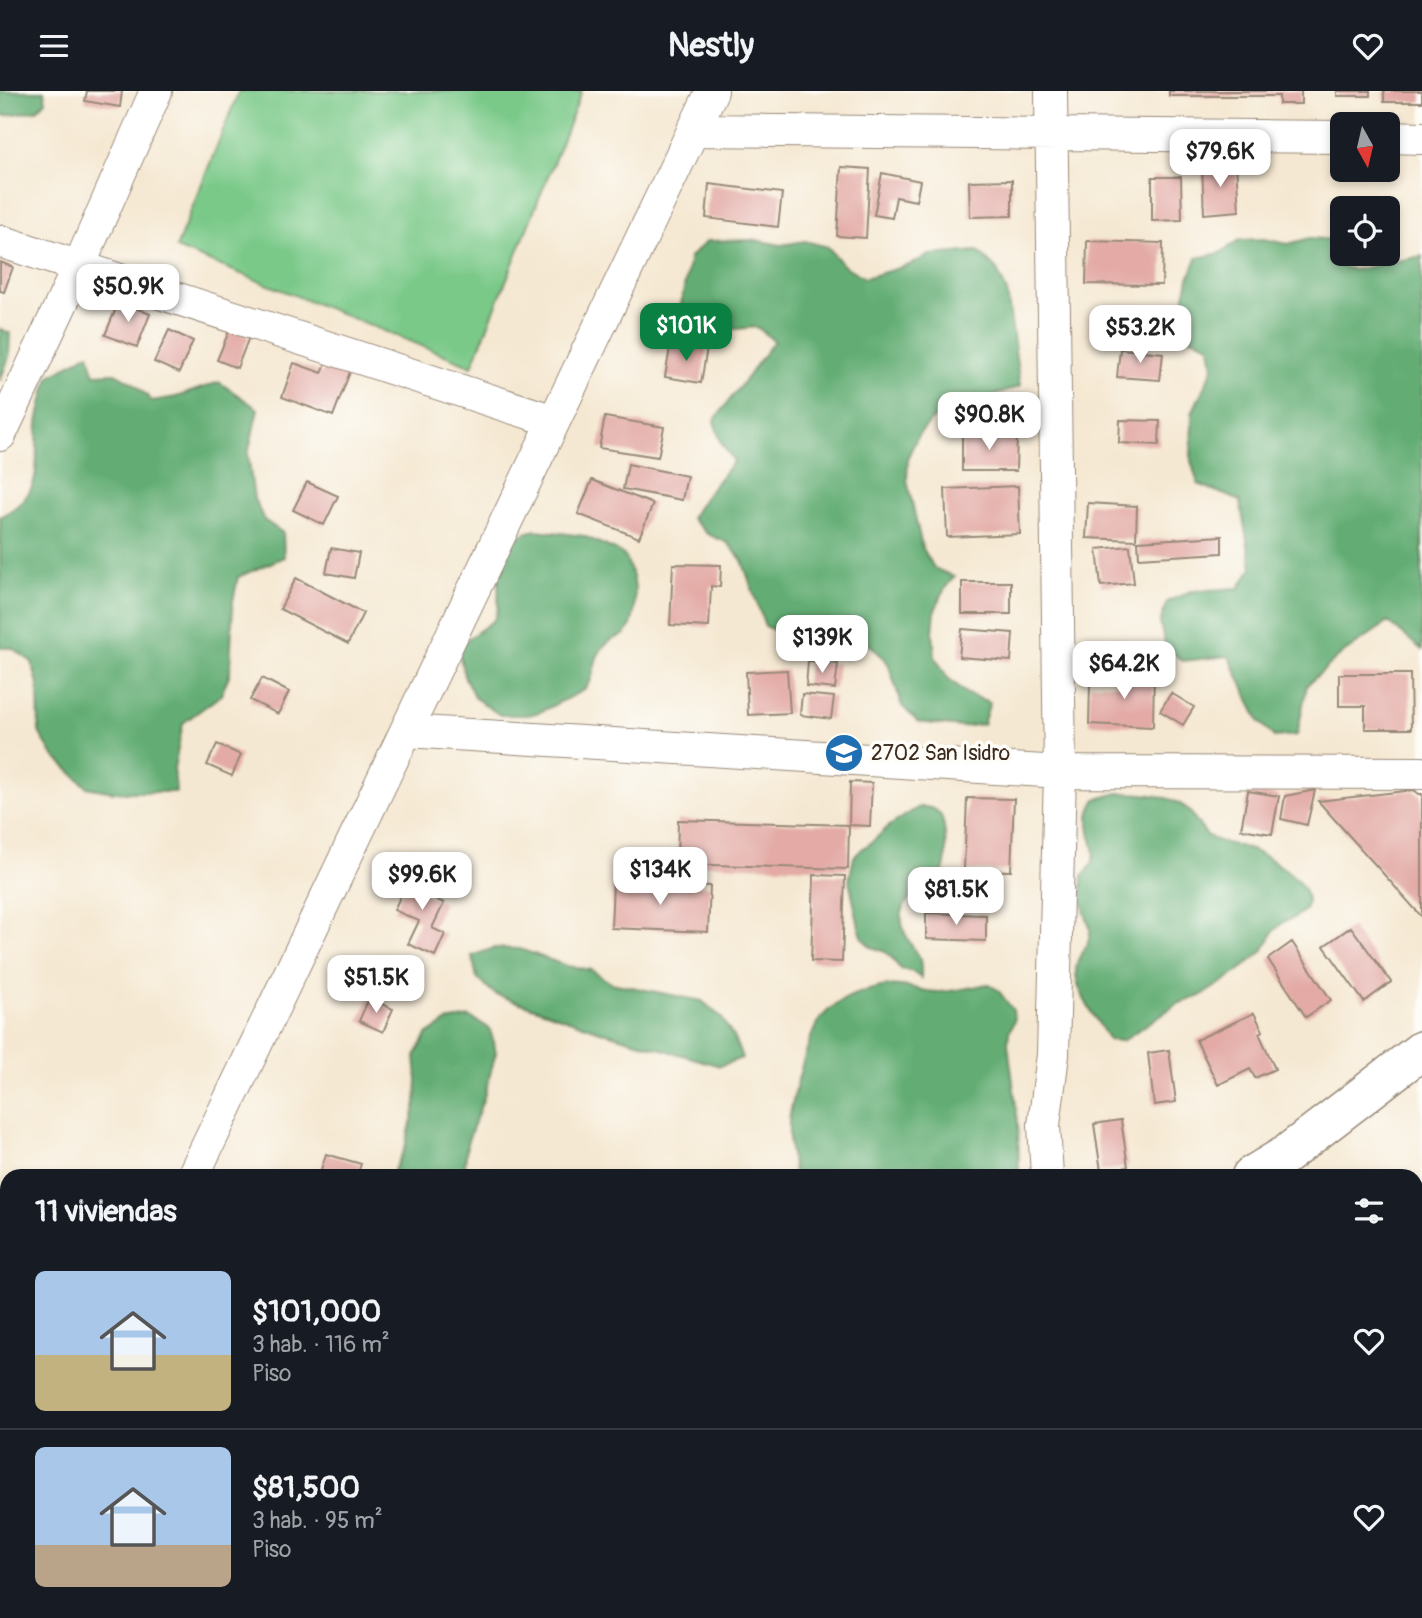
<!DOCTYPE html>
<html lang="es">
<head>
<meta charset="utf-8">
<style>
	body { margin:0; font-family:Pangolin,sans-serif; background:#20242c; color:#f1f3f6; height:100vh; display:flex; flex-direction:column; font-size:26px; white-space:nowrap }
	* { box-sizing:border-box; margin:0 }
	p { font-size:23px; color:#9ea1a6 }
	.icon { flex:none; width:38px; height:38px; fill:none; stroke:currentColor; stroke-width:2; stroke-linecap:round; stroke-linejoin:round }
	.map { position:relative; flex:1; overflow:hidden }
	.side { position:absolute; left:0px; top:1078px; width:1423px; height:450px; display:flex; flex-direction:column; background:#171b24; border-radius:21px 21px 0 0; box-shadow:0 4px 10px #0003 }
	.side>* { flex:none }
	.needle { width:46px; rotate:172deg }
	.buttons { position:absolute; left:1330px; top:21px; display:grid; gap:14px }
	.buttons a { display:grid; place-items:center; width:70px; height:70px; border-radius:10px; background:#171b24; box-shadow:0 4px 10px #0003; font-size:35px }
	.price { position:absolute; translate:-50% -60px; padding:0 16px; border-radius:14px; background:#fff; color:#222; font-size:23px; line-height:46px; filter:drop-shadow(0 2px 4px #0008) }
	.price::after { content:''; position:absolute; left:50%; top:42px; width:21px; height:16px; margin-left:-10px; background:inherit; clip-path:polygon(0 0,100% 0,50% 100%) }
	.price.current { background:#0b8043; color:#fff }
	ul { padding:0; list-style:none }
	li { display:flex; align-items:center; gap:21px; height:175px; padding:0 35px }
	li+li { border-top:2px solid #363941 }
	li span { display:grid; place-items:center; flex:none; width:196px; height:140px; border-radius:10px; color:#555 }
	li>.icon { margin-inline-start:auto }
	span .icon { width:84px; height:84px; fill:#fffc; stroke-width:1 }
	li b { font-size:30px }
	h2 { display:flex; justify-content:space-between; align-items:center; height:84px; padding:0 35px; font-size:30px }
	header { display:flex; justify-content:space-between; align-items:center; height:91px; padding:0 35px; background:#171b24; font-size:32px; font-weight:800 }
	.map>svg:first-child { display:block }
	.green { fill:#7ac989; stroke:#5a7a54; stroke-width:2 }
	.forest { fill:#63ad75; stroke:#4f6c4a; stroke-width:2 }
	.building { fill:#e3aaa6 }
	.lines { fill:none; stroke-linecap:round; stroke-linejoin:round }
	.minor-casing { stroke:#988978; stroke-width:34 }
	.highway-casing { stroke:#988978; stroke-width:41 }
	.minor { stroke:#fff; stroke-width:32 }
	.highway { stroke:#fff; stroke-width:38 }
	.labels { text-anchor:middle; stroke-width:7; stroke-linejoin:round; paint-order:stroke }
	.poi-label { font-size:21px; fill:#3b2a1e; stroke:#fdfcf7; text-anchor:start }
</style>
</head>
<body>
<header><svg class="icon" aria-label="menu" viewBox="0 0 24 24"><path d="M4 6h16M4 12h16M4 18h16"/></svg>Nestly<svg class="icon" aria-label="heart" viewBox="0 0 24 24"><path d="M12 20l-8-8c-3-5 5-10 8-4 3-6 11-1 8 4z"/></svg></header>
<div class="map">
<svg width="1422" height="1527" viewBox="0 0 1422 1527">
	<rect width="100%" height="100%" fill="#fdfcf7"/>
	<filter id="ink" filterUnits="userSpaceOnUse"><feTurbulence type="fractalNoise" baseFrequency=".0143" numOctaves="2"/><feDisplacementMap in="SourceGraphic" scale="14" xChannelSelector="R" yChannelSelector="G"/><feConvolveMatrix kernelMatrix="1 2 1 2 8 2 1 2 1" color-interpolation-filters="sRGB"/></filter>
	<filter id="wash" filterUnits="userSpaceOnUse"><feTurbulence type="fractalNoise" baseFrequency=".00686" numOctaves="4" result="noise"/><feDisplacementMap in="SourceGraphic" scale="28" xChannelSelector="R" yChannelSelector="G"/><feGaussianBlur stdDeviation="1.57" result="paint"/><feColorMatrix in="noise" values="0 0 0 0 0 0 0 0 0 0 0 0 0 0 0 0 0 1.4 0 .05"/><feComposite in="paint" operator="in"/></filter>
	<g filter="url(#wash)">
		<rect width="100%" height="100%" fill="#f5e8d2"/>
		<!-- green -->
		<path class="green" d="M 239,0 L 582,0 L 472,275 L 176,157 Z"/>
		<!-- forest -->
		<path class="forest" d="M 0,0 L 44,0 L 46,10 L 37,19 L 5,25 L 0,21 Z
			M 1310,147 L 1335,149 L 1329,171 L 1354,179 L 1422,165 L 1422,559 L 1388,531 L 1342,563 L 1307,594 L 1297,644 L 1274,646 L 1259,630 L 1229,565 L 1182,570 L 1165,554 L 1160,532 L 1167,511 L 1191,500 L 1239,497 L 1252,477 L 1240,410 L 1198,393 L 1191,370 L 1192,322 L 1213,277 L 1210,254 L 1165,237 L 1161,215 L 1184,210 L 1189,187 L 1197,167 L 1220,162 L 1240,149 L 1264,148 L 1288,153 Z
			M 755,149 L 781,154 L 805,150 L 828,156 L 843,174 L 865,187 L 909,174 L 930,164 L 978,160 L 997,179 L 1007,201 L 1020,295 L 934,327 L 918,344 L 908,366 L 907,389 L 922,456 L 934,477 L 954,486 L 945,497 L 935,519 L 933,542 L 935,566 L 948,587 L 967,603 L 990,611 L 983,633 L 961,636 L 918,631 L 902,615 L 888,572 L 873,556 L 853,546 L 809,548 L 786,545 L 765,535 L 742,469 L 728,452 L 707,443 L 691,427 L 704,407 L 734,370 L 721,351 L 714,330 L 774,250 L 757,236 L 736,238 L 692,231 L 681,213 L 690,166 L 707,150 Z
			M 0,238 L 10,242 L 9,266 L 0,290 Z
			M 89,262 L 94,283 L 115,282 L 135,293 L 152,310 L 176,306 L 219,291 L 258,318 L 248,363 L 254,408 L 264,429 L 283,442 L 284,466 L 238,486 L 233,510 L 230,582 L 221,604 L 183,632 L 174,677 L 176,701 L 113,701 L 87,696 L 51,662 L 39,641 L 38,593 L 32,571 L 12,557 L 0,557 L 0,426 C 46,402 34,377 38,333 C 40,318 45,301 49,286 Z
			M 536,439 L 584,445 L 615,459 L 625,465 L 633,486 L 635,497 L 634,522 L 631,534 L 624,544 L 613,548 L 603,556 L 597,566 L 591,589 L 584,599 L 540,621 L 528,624 L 500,624 L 475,607 L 464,585 L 459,561 L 465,550 L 494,529 L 498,518 L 499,481 L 514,449 L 525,442 Z
			M 1118,702 C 1140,702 1175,703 1190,721 C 1196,728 1202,742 1210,746 C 1219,752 1232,753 1242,756 C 1262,762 1306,785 1307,809 C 1307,812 1306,816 1305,819 L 1295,826 L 1283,831 L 1274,840 L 1262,861 L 1231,886 L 1200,905 L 1177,913 L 1122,950 L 1109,949 C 1097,928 1068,893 1078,869 C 1083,858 1091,851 1090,838 C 1090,833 1087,828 1085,823 C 1082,810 1081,797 1083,784 C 1105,763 1089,754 1089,730 C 1088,722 1092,715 1096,708 Z
			M 919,716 C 927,716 933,716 939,722 C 946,730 948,771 943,780 C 934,796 906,800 902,822 C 899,838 911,853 919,866 C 922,872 921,881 921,887 L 911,880 L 900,878 L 893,868 L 884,860 L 871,856 L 863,848 L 859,836 L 849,789 L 854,766 L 862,758 L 872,751 L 889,735 Z
			M 494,857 L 520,858 L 567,875 L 591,879 L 611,892 L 702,910 L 721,926 L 733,945 L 742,967 L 720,975 L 603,941 L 495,903 L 477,887 L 472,865 Z
			M 988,893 L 998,899 L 1013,919 L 1014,930 L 1009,941 L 1008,953 L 1018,1030 L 1019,1085 L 795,1085 C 791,1068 788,1049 789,1031 C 791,1012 809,942 820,928 C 838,907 860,900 886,895 C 904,892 921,901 939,901 C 955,900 972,896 988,893 Z
			M 470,926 L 490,938 L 496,961 L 484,1006 L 467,1052 L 465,1075 L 469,1085 L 393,1085 L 394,1079 L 405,1057 L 416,1012 L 417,989 L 415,965 L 427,944 L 448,930 Z"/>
		<g id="blocks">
			<!-- building -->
			<path class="building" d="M 87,0 L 122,0 L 120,16 L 85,10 Z
				M 1169,0 L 1301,0 L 1301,13 L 1279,13 L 1279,5 L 1169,5 Z
				M 1337,0 L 1370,0 L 1370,5 L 1337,5 Z
				M 1384,0 L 1422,0 L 1422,11 L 1384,11 Z
				M 1236,73 L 1239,120 L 1204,123 L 1202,75 Z
				M 841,76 L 870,78 L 866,147 L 837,145 Z
				M 882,82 L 920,90 L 916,110 L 896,106 L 892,127 L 874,124 Z
				M 1152,86 L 1181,86 L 1182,129 L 1152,130 Z
				M 1012,89 L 1012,125 L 970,126 L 969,90 Z
				M 709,93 L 782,102 L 778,136 L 706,127 Z
				M 1087,150 L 1163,152 L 1162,194 L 1086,193 Z
				M 0,171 L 13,176 L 4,201 L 0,200 Z
				M 119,210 L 150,223 L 137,256 L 105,244 Z
				M 230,238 L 249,246 L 237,277 L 217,269 Z
				M 169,239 L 193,250 L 179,282 L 154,271 Z
				M 671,251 L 707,257 L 701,292 L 665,286 Z
				M 1120,258 L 1163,262 L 1160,289 L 1117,286 Z
				M 329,264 L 353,273 L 333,325 L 282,306 L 294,272 L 322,282 Z
				M 605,326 L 664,336 L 658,366 L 599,357 Z
				M 1120,329 L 1160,330 L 1159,354 L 1119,352 Z
				M 962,342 L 1017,343 L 1016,380 L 962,380 Z
				M 628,373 L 687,385 L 682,409 L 623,398 Z
				M 592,389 L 653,413 L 639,447 L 578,423 Z
				M 307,391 L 338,405 L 324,434 L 293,419 Z
				M 1018,395 L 1020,443 L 947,446 L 945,398 Z
				M 1088,412 L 1137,415 L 1136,449 L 1086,447 Z
				M 1222,445 L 1222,462 L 1139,467 L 1138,450 Z
				M 1130,455 L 1134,492 L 1101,495 L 1097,458 Z
				M 331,457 L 359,462 L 354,487 L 326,482 Z
				M 673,473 L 721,474 L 720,496 L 711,495 L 709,536 L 670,534 Z
				M 296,487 L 363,522 L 348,553 L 280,518 Z
				M 962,491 L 1011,491 L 1011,523 L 962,523 Z
				M 962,538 L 1013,542 L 1011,570 L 959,566 Z
				M 808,570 L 838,573 L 835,598 L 806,595 Z
				M 787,579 L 790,622 L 748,624 L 746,581 Z
				M 1121,579 L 1154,579 L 1153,636 L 1089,633 L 1090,593 L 1121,593 Z
				M 1339,583 L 1410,583 L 1411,638 L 1365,638 L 1365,615 L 1339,615 Z
				M 262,587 L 289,601 L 278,623 L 250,609 Z
				M 1171,602 L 1194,616 L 1183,634 L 1160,620 Z
				M 802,603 L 834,606 L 831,628 L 800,624 Z
				M 217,653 L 241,664 L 232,685 L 207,674 Z
				M 850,691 L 872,692 L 870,735 L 849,734 Z
				M 1315,699 L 1307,734 L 1281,728 L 1285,705 Z
				M 1414,699 L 1419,703 L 1422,703 L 1422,826 L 1318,710 Z
				M 1248,700 L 1279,705 L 1272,743 L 1241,738 Z
				M 967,707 L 1014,708 L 1011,780 L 964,779 Z
				M 678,729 L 849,734 L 848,778 L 677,773 Z
				M 414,776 L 434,785 L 426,804 L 444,812 L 432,837 L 445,843 L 435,865 L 408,853 L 419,830 L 394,819 Z
				M 814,784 L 845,785 L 842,871 L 811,870 Z
				M 613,791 L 710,795 L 708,841 L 611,837 Z
				M 926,822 L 986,824 L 986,850 L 926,848 Z
				M 1351,836 L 1391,891 L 1364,911 L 1324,855 Z
				M 1292,851 L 1331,909 L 1306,926 L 1268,868 Z
				M 369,907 L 393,918 L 383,941 L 359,930 Z
				M 1254,922 L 1263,940 L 1259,942 L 1275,978 L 1255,987 L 1250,978 L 1218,994 L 1196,949 Z
				M 1169,959 L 1176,1011 L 1154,1014 L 1148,962 Z
				M 1121,1029 L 1128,1076 L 1101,1080 L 1094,1033 Z
				M 326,1063 L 361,1073 L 357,1085 L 319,1085 Z
				M 1416,1219 L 1422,1219 L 1422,1475 L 1416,1475 Z
				M 78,1521 L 116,1521 L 101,1527 L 81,1527 Z"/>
		</g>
	</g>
	<g filter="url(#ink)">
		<use href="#blocks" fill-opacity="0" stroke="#988978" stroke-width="2"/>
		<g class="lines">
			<!-- minor casing -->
			<g class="minor-casing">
				<path id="minor" d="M 693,39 L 1342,46
					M 1388,46 L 1422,47
					M 0,150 L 554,330
					M 0,344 L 79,175 L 156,0
					M 406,640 L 1060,681 L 1422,682
					M 193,1085 L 712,0
					M 1047,1085 L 1044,1034 L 1053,964 L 1060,681 L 1051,0
					M 0,1488 L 7,1473"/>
			</g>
			<!-- highway casing -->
			<g class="highway-casing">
				<path id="highway" d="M 1251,1085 L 1284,1065 L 1422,959
					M 354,1527 L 368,1521"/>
			</g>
			<!-- minor -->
			<use href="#minor" class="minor"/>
			<!-- highway -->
			<use href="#highway" class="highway"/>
		</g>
	</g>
	<!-- icons -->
	<defs>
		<g id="school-disc" transform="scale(2.0125)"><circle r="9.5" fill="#1f6fb2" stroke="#fdfcf7"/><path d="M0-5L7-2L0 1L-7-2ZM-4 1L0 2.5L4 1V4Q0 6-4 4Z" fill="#fff"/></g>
	</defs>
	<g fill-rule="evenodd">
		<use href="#school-disc" x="844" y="662"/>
	</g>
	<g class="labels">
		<!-- poi labels -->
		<g class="poi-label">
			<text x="871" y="669">2702 San Isidro</text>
		</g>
	</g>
</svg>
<div class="buttons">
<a><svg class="needle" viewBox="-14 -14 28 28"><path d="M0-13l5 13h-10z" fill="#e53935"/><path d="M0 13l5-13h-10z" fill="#9ea1a6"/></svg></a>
<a><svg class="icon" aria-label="locate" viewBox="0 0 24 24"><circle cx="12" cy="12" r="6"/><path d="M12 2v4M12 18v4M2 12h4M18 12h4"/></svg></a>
</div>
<b class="price" style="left:1220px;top:98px">$79.6K</b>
<b class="price" style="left:128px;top:233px">$50.9K</b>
<b class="price current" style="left:686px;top:272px">$101K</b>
<b class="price" style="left:1140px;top:274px">$53.2K</b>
<b class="price" style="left:989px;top:361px">$90.8K</b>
<b class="price" style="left:822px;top:584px">$139K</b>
<b class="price" style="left:1124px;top:610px">$64.2K</b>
<b class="price" style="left:660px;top:816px">$134K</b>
<b class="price" style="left:422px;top:821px">$99.6K</b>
<b class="price" style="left:956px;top:836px">$81.5K</b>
<b class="price" style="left:376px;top:924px">$51.5K</b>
<section class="side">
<h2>11 viviendas<svg class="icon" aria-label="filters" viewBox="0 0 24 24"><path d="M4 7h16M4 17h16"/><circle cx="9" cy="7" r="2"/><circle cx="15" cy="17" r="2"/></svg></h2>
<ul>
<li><span style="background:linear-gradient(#a9c7e8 60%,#c2b280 0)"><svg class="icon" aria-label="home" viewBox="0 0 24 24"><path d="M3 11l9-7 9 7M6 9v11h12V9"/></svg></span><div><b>$101,000</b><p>3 hab. · 116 m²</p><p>Piso</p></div><svg class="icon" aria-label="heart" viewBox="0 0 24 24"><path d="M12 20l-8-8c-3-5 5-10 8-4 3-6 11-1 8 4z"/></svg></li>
<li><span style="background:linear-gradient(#a9c7e8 70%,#b9a48a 0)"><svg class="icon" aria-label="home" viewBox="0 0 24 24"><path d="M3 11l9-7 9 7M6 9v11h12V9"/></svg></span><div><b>$81,500</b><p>3 hab. · 95 m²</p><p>Piso</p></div><svg class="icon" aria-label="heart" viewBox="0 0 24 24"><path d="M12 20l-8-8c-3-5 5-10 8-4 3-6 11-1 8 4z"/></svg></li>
</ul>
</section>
</div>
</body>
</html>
